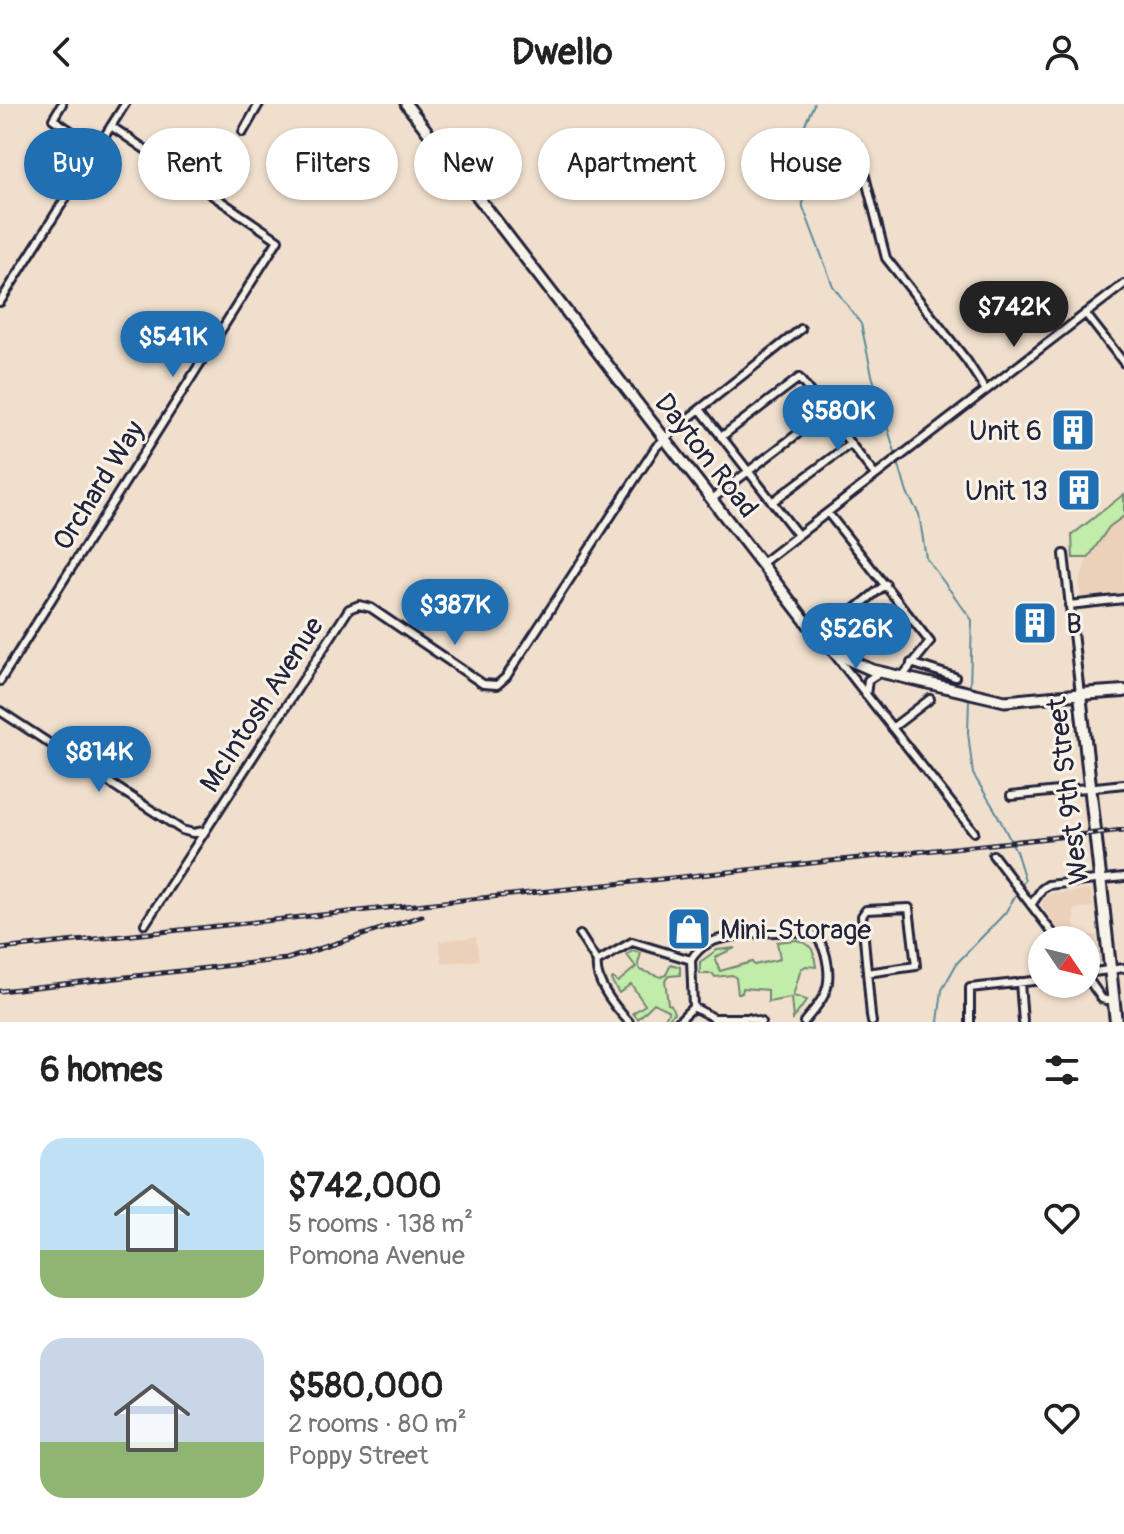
<!DOCTYPE html>
<html lang="en">
<head>
<meta charset="utf-8">
<style>
	body { margin:0; font-family:Pangolin,sans-serif; background:#f6f6f6; color:#222; height:100vh; display:flex; flex-direction:column; font-size:30px; white-space:nowrap }
	* { box-sizing:border-box; margin:0 }
	p { font-size:26px; color:#767676 }
	.icon { flex:none; width:44px; height:44px; fill:none; stroke:currentColor; stroke-width:2; stroke-linecap:round; stroke-linejoin:round }
	.map { position:relative; height:918px; overflow:hidden }
	.sheet { display:flex; flex-direction:column; background:#fff; flex:1 }
	.sheet>* { flex:none }
	.top-card { position:absolute; left:24px; top:24px; width:1076px; height:72px; display:flex; gap:16px }
	.needle { width:52px; rotate:125deg }
	.buttons { position:absolute; left:1028px; top:822px; display:grid; gap:16px }
	.buttons a { display:grid; place-items:center; width:72px; height:72px; border-radius:50%; background:#fff; box-shadow:0 2px 6px #0004; font-size:40px }
	.price { position:absolute; translate:-50% -68px; padding:0 18px; border-radius:28px; background:#1f6fb2; color:#fff; font-size:26px; line-height:52px; filter:drop-shadow(0 2px 4px #0008) }
	.price::after { content:''; position:absolute; left:50%; top:48px; width:24px; height:18px; margin-left:-12px; background:inherit; clip-path:polygon(0 0,100% 0,50% 100%) }
	.price.on { background:#222; color:#fff }
	ul { padding:0; list-style:none }
	li { display:flex; align-items:center; gap:24px; height:200px; padding:0 40px }
	li span { display:grid; place-items:center; flex:none; width:224px; height:160px; border-radius:24px; color:#555 }
	li>.icon { margin-inline-start:auto }
	span .icon { width:96px; height:96px; fill:#fffc; stroke-width:1 }
	li b { font-size:34px }
	h2 { display:flex; justify-content:space-between; align-items:center; height:96px; padding:0 40px; font-size:34px }
	.chip { padding:0 28px; border-radius:36px; background:#fff; box-shadow:0 2px 6px #0004; font-size:28px; line-height:72px }
	.chip.on { background:#1f6fb2; color:#fff }
	header { display:flex; justify-content:space-between; align-items:center; height:104px; padding:0 40px; background:#fff; font-size:36px; font-weight:700 }
	.map>svg:first-child { display:block }
	.built { fill:#ebd1ba }
	.green { fill:#c2eca9; stroke:#728772; stroke-width:2 }
	.lines { fill:none; stroke-linecap:round; stroke-linejoin:round }
	.stream { stroke:#5b8b9c; stroke-width:2 }
	.street-casing { stroke:#22223b; stroke-width:12 }
	.secondary-casing { stroke:#22223b; stroke-width:15 }
	.primary-casing { stroke:#22223b; stroke-width:16 }
	.street { stroke:#f7f3e8; stroke-width:6 }
	.secondary { stroke:#f7f3e8; stroke-width:9 }
	.primary { stroke:#f7f3e8; stroke-width:10 }
	.rail-casing { stroke:#22223b; stroke-width:5 }
	.rail { stroke:#f7f3e8; stroke-width:2; stroke-dasharray:6; stroke-linecap:butt }
	.labels { text-anchor:middle; stroke-width:6; stroke-linejoin:round; paint-order:stroke }
	.poi-label { font-size:28px; fill:#22223b; stroke:#f7f3e8; text-anchor:end }
	.street-label { font-size:28px; fill:#22223b; stroke:#f7f3e8 }
</style>
</head>
<body>
<header><svg class="icon" aria-label="back" viewBox="0 0 24 24"><path d="M15 5l-7 7 7 7"/></svg>Dwello<svg class="icon" aria-label="person" viewBox="0 0 24 24"><circle cx="12" cy="8" r="4"/><path d="M4 21q1-7 8-7t8 7"/></svg></header>
<div class="map">
<svg width="1124" height="918" viewBox="0 0 1124 918">
	<rect width="100%" height="100%" fill="#f0dfcd"/>
	<filter id="ink" filterUnits="userSpaceOnUse"><feTurbulence type="fractalNoise" baseFrequency=".0125" numOctaves="2"/><feDisplacementMap in="SourceGraphic" scale="16" xChannelSelector="R" yChannelSelector="G"/><feConvolveMatrix kernelMatrix="1 2 1 2 8 2 1 2 1" color-interpolation-filters="sRGB"/></filter>
	<g filter="url(#ink)">
		<!-- built -->
		<path class="built" d="M 1124,412 L 1124,489 L 1081,493 L 1079,477 L 1088,454 L 1109,423 Z
			M 1091,786 L 1093,803 L 1074,805 L 1075,831 L 1096,831 L 1099,857 L 1086,858 L 1086,836 L 1067,836 L 1042,802 L 1043,796 L 1048,790 Z
			M 476,833 L 479,856 L 442,859 L 439,837 Z"/>
		<!-- green -->
		<path class="green" d="M 1124,390 L 1124,412 L 1109,423 L 1088,454 L 1073,454 L 1072,431 Z
			M 796,836 C 813,839 814,848 816,863 L 806,862 L 801,865 L 793,892 L 807,896 L 793,915 L 791,894 L 768,898 L 768,886 L 743,884 L 742,889 L 738,889 L 736,874 L 732,871 L 715,873 L 713,870 L 700,870 L 700,858 L 717,846 L 735,844 L 715,853 L 720,867 L 752,858 L 754,861 L 780,855 L 777,838 Z
			M 632,847 L 641,849 L 638,860 L 640,866 L 661,873 L 666,871 L 671,860 L 680,863 L 680,871 L 669,872 L 665,876 L 668,900 L 671,901 L 674,909 L 665,918 L 663,918 L 669,907 L 654,899 L 638,915 L 633,909 L 645,901 L 631,880 L 619,889 L 611,876 L 613,874 L 618,878 L 636,863 L 627,851 Z"/>
		<g class="lines">
			<!-- stream -->
			<path class="stream" d="M 814,0 L 805,20 L 801,66 L 803,103 L 833,182 L 861,220 L 872,271 L 896,352
				M 898,358 L 907,389 L 919,410 L 926,454 L 972,516 L 970,584
				M 938,918 L 942,886 L 957,859 L 1005,809 L 1025,776 L 1016,747 L 995,706 L 973,670 L 968,629 L 969,594"/>
			<!-- street casing -->
			<g class="street-casing">
				<path id="street" d="M 62,0 L 53,15 L 97,44
					M 243,28 L 259,0
					M 857,41 L 886,154 L 967,257 L 985,285
					M 0,198 L 125,0
					M 1085,209 L 1124,259
					M 700,305 L 798,431
					M 721,333 L 799,274 L 875,371
					M 712,395 L 825,309
					M 772,398 L 850,340
					M 828,409 L 930,538 L 901,574
					M 1064,450 L 1080,590
					M 762,459 L 1124,180
					M 1069,501 L 1124,495
					M 821,533 L 886,480
					M 828,542 L 974,728
					M 911,559 L 955,573
					M 0,577 L 278,136 L 111,22
					M 866,591 L 868,576 L 879,569
					M 0,607 L 182,726 L 193,729 L 204,727
					M 892,624 L 930,595
					M 1011,692 L 1124,680
					M 993,751 L 1058,836
					M 1031,801 L 1042,785 L 1048,781 L 1124,773
					M 145,820 L 349,505 L 359,501 L 371,504 L 483,580 L 497,581 L 506,573 L 656,343 L 681,320 L 801,225
					M 580,831 L 597,858
					M 691,856 C 695,849 701,843 709,839 C 727,830 799,823 816,832 C 828,846 833,877 823,893 C 818,902 810,910 804,918
					M 867,869 L 916,862 L 909,804 L 866,806 L 862,812 L 871,912 L 872,918
					M 1086,869 L 1124,864
					M 1086,872 L 1102,895 L 1114,898
					M 1020,878 L 1023,918
					M 693,903 L 714,914 L 748,914 L 761,918
					M 629,918 C 616,904 594,878 597,858 L 632,838 L 691,856 L 693,903 L 678,918
					M 970,918 L 970,884 L 1042,876"/>
			</g>
			<!-- secondary casing -->
			<g class="secondary-casing">
				<path id="secondary" d="M 406,0 L 811,524 L 849,556 L 872,566 L 1005,597 L 1080,590"/>
			</g>
			<!-- primary casing -->
			<g class="primary-casing">
				<path id="primary" d="M 1116,918 L 1080,590 L 1124,587"/>
			</g>
			<!-- street -->
			<use href="#street" class="street"/>
			<!-- secondary -->
			<use href="#secondary" class="secondary"/>
			<!-- primary -->
			<use href="#primary" class="primary"/>
			<!-- rail casing -->
			<g class="rail-casing">
				<path id="rail" d="M 0,845 L 1124,726
					M 0,887 L 287,855 L 422,812"/>
			</g>
			<!-- rail -->
			<use href="#rail" class="rail"/>
		</g>
	</g>
	<!-- icons -->
	<defs>
		<g id="building-square" transform="scale(2.3)"><rect x="-9" y="-9" width="18" height="18" rx="4" fill="#1f6fb2" stroke="#f7f3e8"/><path d="M-4-6H4V6H1V3H-1V6H-4ZM-2.5-4.3h1.7v1.8h-1.7ZM.8-4.3h1.7v1.8H.8ZM-2.5-1h1.7V.8h-1.7ZM.8-1h1.7V.8H.8Z" fill="#fff"/></g>
		<g id="shop-square" transform="scale(2.3)"><rect x="-9" y="-9" width="18" height="18" rx="4" fill="#1f6fb2" stroke="#f7f3e8"/><path d="M-5-2.5h2.3a2.7 3.5 0 0 1 5.4 0H5L5.5 6h-11ZM-1.5-2.5h3a1.5 2.3 0 0 0-3 0Z" fill="#fff"/></g>
	</defs>
	<g fill-rule="evenodd">
		<use href="#building-square" x="1073" y="326"/>
		<use href="#building-square" x="1079" y="386"/>
		<use href="#building-square" x="1035" y="519"/>
		<use href="#shop-square" x="689" y="825"/>
	</g>
	<g class="labels">
		<!-- poi labels -->
		<g class="poi-label">
			<text x="1042" y="336">Unit 6</text>
			<text x="1048" y="396">Unit 13</text>
			<text x="1066" y="529" text-anchor="start">B</text>
			<text x="720" y="835" text-anchor="start">Mini-Storage</text>
		</g>
		<!-- street labels -->
		<g class="street-label">
			<text transform="translate(707 351) rotate(52)" y="10">Dayton Road</text>
			<text transform="translate(98 381) rotate(-58)" y="10">Orchard Way</text>
			<text transform="translate(261 600) rotate(-57)" y="10">McIntosh Avenue</text>
			<text transform="translate(1067 687) rotate(-97)" y="10">West 9th Street</text>
		</g>
	</g>
</svg>
<div class="buttons">
<a><svg class="needle" viewBox="-14 -14 28 28"><path d="M0-13l5 13h-10z" fill="#e53935"/><path d="M0 13l5-13h-10z" fill="#767676"/></svg></a>
</div>
<b class="price on" style="left:1014px;top:245px">$742K</b>
<b class="price" style="left:173px;top:275px">$541K</b>
<b class="price" style="left:838px;top:349px">$580K</b>
<b class="price" style="left:455px;top:543px">$387K</b>
<b class="price" style="left:856px;top:567px">$526K</b>
<b class="price" style="left:99px;top:690px">$814K</b>
<div class="top-card">
<a class="chip on">Buy</a>
<a class="chip">Rent</a>
<a class="chip">Filters</a>
<a class="chip">New</a>
<a class="chip">Apartment</a>
<a class="chip">House</a>
</div>
</div>
<section class="sheet">
<h2>6 homes<svg class="icon" aria-label="filters" viewBox="0 0 24 24"><path d="M4 7h16M4 17h16"/><circle cx="9" cy="7" r="2"/><circle cx="15" cy="17" r="2"/></svg></h2>
<ul>
<li><span style="background:linear-gradient(#bfe0f5 70%,#8fb573 0)"><svg class="icon" aria-label="home" viewBox="0 0 24 24"><path d="M3 11l9-7 9 7M6 9v11h12V9"/></svg></span><div><b>$742,000</b><p>5 rooms · 138 m²</p><p>Pomona Avenue</p></div><svg class="icon" aria-label="heart" viewBox="0 0 24 24"><path d="M12 20l-8-8c-3-5 5-10 8-4 3-6 11-1 8 4z"/></svg></li>
<li><span style="background:linear-gradient(#c9d6e8 65%,#8fb573 0)"><svg class="icon" aria-label="home" viewBox="0 0 24 24"><path d="M3 11l9-7 9 7M6 9v11h12V9"/></svg></span><div><b>$580,000</b><p>2 rooms · 80 m²</p><p>Poppy Street</p></div><svg class="icon" aria-label="heart" viewBox="0 0 24 24"><path d="M12 20l-8-8c-3-5 5-10 8-4 3-6 11-1 8 4z"/></svg></li>
</ul>
</section>
</body>
</html>
